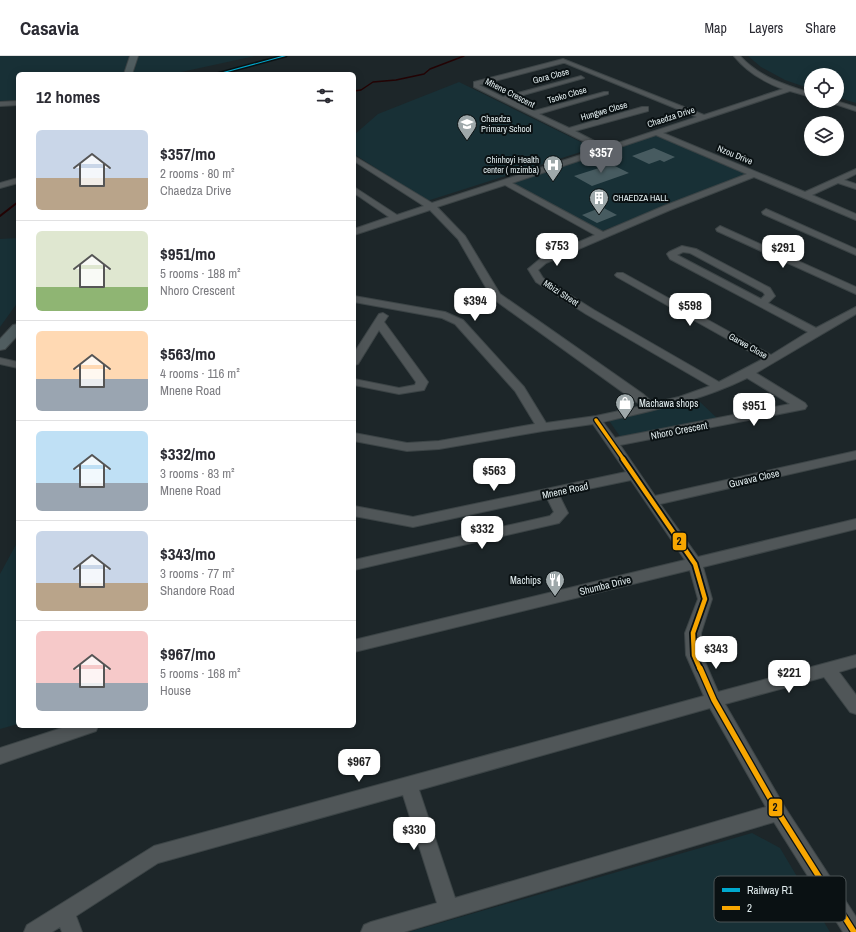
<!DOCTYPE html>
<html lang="en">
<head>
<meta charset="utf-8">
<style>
	body { margin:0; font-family:"Archivo Narrow",sans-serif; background:#f2f2f3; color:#2b2b33; height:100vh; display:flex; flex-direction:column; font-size:15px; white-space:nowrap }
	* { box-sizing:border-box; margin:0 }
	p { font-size:13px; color:#7c7c81 }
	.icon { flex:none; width:22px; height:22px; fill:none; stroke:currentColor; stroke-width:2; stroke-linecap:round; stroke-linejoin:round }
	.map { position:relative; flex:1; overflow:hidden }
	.side { position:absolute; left:16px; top:16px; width:340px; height:656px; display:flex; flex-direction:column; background:#fff; border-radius:6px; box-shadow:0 2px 10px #0003 }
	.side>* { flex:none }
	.controls { position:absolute; left:804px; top:12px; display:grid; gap:8px }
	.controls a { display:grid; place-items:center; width:40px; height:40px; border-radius:50%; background:#fff; box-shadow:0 2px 10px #0003; font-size:20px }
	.price { position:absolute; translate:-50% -34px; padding:0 9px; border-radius:8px; background:#fff; color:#222; font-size:13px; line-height:26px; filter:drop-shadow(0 1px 2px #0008) }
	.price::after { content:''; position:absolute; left:50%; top:24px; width:12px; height:9px; margin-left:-6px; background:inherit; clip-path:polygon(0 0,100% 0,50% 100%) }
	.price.on { background:#5f6369; color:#fff }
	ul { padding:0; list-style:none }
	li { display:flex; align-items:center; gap:12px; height:100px; padding:0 20px }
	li+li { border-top:1px solid #e1e1e2 }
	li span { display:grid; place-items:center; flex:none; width:112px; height:80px; border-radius:6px; color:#555 }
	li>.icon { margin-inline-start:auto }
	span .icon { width:48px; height:48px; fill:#fffc; stroke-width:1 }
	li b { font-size:17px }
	h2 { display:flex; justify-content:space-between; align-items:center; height:48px; padding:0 20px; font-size:17px }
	header { display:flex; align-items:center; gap:24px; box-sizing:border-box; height:56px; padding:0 20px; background:#fff; border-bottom:1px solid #e1e1e2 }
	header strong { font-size:19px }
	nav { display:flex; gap:22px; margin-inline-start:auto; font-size:14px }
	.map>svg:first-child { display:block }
	.built { fill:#183036 }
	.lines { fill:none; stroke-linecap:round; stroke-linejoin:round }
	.stream-far1 { stroke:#230304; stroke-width:1.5 }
	.stream { stroke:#230304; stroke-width:2 }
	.building { fill:#475b60 }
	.minor-casing { stroke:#3c4446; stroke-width:2 }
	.major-casing { stroke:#3c4446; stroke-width:2 }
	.minor { fill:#505658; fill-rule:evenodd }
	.major { fill:#505d60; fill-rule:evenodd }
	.bus-1-far2-casing { stroke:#0a1113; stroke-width:6 }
	.bus-1-far1-casing { stroke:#0a1113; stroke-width:8 }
	.bus-1-casing { stroke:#0a1113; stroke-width:8 }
	.bus-1-far2 { stroke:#f7a600; stroke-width:3.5 }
	.bus-1-far1 { stroke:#f7a600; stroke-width:4.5 }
	.bus-1 { stroke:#f7a600; stroke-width:5.5 }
	.rail-1-casing { stroke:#0a1113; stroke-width:3 }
	.rail-1 { fill:#00a9ce; fill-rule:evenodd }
	.labels { text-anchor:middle; stroke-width:4; stroke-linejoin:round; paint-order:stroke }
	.far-street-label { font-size:9px; fill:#e3eef0; stroke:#0a1113 }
	.far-poi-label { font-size:9px; fill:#e3eef0; stroke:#0a1113; text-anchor:start }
	.poi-label { font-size:10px; fill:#e3eef0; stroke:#0a1113; text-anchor:start }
	.street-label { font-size:10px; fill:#e3eef0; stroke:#0a1113 }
	.key { fill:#0a1113; stroke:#4b5355; stroke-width:1 }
	.key-label { font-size:11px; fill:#e3eef0 }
	.line-badge { stroke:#0a1113; stroke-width:1.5 }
	.pale-badge-label { font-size:11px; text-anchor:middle; font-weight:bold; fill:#111 }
</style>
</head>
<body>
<header>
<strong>Casavia</strong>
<nav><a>Map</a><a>Layers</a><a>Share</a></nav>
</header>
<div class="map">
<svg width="856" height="876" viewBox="0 0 856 876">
	<rect width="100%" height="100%" fill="#1d2629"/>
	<!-- built -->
	<path class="built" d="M 0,0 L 255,0 L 172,18 L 18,18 L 18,44 L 0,45 Z
		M 748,0 L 856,0 L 856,47 L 837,41 L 837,19 L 811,19 L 811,33 L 785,24 L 761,11 Z
		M 459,26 L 593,92 L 427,145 L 354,98 L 354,79 L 378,58 Z
		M 655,78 L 750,118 L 599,176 L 508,126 Z
		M 18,182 L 18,246 L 0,271 L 0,183 Z
		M 699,345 L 719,364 L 621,382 L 608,363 Z
		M 18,485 L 18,668 L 0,673 L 0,518 Z
		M 752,777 L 780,792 L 830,876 L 409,876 Z"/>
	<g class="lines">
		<!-- stream-far1 -->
		<path class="stream-far1" d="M 354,35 L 361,34 L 373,26 L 396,24 L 424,18 L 430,13 L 464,0"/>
		<!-- stream -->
		<path class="stream" d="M 0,160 L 18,146"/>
	</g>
	<!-- building -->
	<path class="building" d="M 654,92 L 675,101 L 664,106 L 660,104 L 649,108 L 632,100 Z
		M 607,106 L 629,117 L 592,130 L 574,120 L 599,112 L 595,110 Z
		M 602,151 L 617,159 L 597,167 L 582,159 Z"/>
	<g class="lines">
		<!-- minor casing -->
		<g class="minor-casing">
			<path id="minor" d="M 734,0 L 740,0 C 759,21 785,29 811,37 L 811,41 L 790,35 L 663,77 L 805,136 L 856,113 L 856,118 L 844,124 L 856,128 L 856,133 L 838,127 L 812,139 L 856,158 L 856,164 L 754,121 L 670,154 L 546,207 L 538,214 L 543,222 L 594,254 L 719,326 L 763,303 L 617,221 L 615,219 L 617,217 L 623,217 L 771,299 L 808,276 L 670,203 L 667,198 L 669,196 L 682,190 L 696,193 L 770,232 L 775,240 L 768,247 L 816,272 L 856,251 L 856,258 L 756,317 L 805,347 L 807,350 L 805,353 L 620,389 L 655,440 L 856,395 L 856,403 L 660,448 L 698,501 L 856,463 L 856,473 L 703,511 L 712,543 L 701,577 L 702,599 L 718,636 L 856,599 L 856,611 L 839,616 L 856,639 L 856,658 L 850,656 L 824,621 L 725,648 L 784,750 L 856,861 L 856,876 L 843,876 L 774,766 L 404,876 L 361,876 L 364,869 L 371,866 L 437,847 L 403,739 L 158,807 L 76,860 L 82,876 L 62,876 L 60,871 L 52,876 L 24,876 L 27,869 L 154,790 L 704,640 L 686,599 L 685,577 L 698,543 L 690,514 L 354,596 L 354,584 L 685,504 L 631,424 L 559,439 L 568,457 L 559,467 L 354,514 L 354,504 L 550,460 L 554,456 L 547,442 L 413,471 L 354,460 L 354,450 L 413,461 L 626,416 L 593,368 L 543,375 L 439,393 L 407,395 L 354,385 L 354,377 L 407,387 L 439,385 L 535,368 L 515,335 L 455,268 L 442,262 L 354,246 L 354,240 L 445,256 L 463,264 L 524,331 L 546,367 L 596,360 L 642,350 L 492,242 L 458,183 L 430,154 L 354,179 L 354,173 L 389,161 L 354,137 L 354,131 L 397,159 L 424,150 L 354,105 L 354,100 L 432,147 L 599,93 L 474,31 L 474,26 L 563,3 L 704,59 L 783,33 C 764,26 747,16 734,0 ZM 563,7 L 565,7 L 697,61 L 606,91 L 575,75 L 648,55 L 648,51 L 642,51 L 569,72 L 539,58 L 608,38 L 608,36 L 604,36 L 534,55 L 509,43 L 584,22 L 581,20 L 503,41 L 479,29 ZM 656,79 L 747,118 L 664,150 L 603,176 L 512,127 ZM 505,129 L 595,179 L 540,203 L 528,213 L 536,226 L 586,258 L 710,330 L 679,341 L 653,347 L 643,338 L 500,238 L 465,180 L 437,151 ZM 683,196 L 690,197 L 763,236 L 765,239 L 761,243 L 677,199 ZM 747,322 L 790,348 L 615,382 L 603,366 C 654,354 700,345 747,322 ZM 710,652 L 766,751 L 455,842 L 419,734 Z
				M 18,45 L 18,49 L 0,50 L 0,46 Z
				M 826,45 L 836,45 L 856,51 L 856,55 Z
				M 18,122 L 18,127 L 0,132 L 0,127 Z
				M 766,153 L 856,193 L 856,199 L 763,158 L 762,156 Z
				M 720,170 L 856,231 L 856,238 L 717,175 L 716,173 Z
				M 383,257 L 388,260 L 384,266 L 428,326 L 424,334 L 399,338 L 354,329 L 354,323 L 399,332 L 415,329 L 416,326 L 379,274 L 358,308 L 354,309 L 354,297 L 379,258 Z
				M 0,302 L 18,306 L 18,312 L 0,308 Z
				M 68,670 L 98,670 L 96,675 L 0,708 L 0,692 Z"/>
		</g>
		<!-- major casing -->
		<g class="major-casing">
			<path id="major" d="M 130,0 L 138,0 L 132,18 L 124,18 Z
				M 18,268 L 18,279 L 5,293 L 0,294 L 0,283 L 13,269 Z"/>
		</g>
		<!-- minor -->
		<use href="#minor" class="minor"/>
		<!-- major -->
		<use href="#major" class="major"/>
		<!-- bus-1-far2 casing -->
		<g class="bus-1-far2-casing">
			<path id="bus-1-far2" d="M 596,364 L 624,404"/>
		</g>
		<!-- bus-1-far1 casing -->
		<g class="bus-1-far1-casing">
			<path id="bus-1-far1" d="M 623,403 L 695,508 L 705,543 L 693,577 L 694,599 L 700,613"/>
		</g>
		<!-- bus-1 casing -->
		<g class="bus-1-casing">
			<path id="bus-1" d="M 700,612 L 714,644 L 778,756 L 854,876"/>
		</g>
		<!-- bus-1-far2 -->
		<use href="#bus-1-far2" class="bus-1-far2"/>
		<!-- bus-1-far1 -->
		<use href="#bus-1-far1" class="bus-1-far1"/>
		<!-- bus-1 -->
		<use href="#bus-1" class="bus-1"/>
		<!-- rail-1 casing -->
		<g class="rail-1-casing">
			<path id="rail-1" d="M 282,0 L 286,0 L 220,18 L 216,18 Z"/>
		</g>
		<!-- rail-1 -->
		<use href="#rail-1" class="rail-1"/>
	</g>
	<!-- icons -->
	<defs>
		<g id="school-pin" transform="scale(1)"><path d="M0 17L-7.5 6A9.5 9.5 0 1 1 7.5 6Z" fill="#9ea8aa" stroke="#0a1113"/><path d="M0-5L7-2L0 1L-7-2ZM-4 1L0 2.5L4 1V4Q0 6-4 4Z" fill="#fff"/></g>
		<g id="hospital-pin" transform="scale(1)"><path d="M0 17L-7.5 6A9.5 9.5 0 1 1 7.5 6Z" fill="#9ea8aa" stroke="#0a1113"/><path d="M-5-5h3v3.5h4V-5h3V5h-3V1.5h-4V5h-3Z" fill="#fff"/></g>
		<g id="building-pin" transform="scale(1)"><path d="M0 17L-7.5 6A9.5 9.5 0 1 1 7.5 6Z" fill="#9ea8aa" stroke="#0a1113"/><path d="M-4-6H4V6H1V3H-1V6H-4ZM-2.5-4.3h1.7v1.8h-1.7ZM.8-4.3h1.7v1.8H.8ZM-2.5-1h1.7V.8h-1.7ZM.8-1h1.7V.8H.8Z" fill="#fff"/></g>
		<g id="shop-pin" transform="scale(1)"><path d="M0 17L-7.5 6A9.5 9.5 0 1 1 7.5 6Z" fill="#9ea8aa" stroke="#0a1113"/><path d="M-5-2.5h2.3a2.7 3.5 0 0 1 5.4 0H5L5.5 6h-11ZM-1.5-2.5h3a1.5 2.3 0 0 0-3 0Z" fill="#fff"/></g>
		<g id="restaurant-pin" transform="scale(1)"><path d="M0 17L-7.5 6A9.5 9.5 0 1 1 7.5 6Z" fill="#9ea8aa" stroke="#0a1113"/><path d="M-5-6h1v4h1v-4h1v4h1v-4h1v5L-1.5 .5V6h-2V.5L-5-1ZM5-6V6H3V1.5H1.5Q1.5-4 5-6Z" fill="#fff"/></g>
	</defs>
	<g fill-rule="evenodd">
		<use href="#school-pin" x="467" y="68"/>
		<use href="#hospital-pin" x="553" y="109"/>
		<use href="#building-pin" x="599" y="142"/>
		<use href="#shop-pin" x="625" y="347"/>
		<use href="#restaurant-pin" x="555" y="524"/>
	</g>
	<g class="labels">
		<!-- far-street labels -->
		<g class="far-street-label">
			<text transform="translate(551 20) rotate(-15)" y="3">Gora Close</text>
			<text transform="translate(510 37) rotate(27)" y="3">Mhene Crescent</text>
			<text transform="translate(567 39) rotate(-16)" y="3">Tsoko Close</text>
			<text transform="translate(604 55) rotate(-16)" y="3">Hungwe Close</text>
			<text transform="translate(671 61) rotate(-18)" y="3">Chaedza Drive</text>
			<text transform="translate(735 99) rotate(22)" y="3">Nzou Drive</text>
			<text transform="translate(561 237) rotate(33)" y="3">Mbizi Street</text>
			<text transform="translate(748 290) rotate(29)" y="3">Garwe Close</text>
		</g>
		<!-- far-poi labels -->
		<g class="far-poi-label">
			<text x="481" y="66">Chaedza<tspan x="481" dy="10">Primary School</tspan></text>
			<text x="539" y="107" text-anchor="end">Chinhoyi Health<tspan x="539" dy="10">center ( mzimba)</tspan></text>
			<text x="613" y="145">CHAEDZA HALL</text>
		</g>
		<!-- poi labels -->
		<g class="poi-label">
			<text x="639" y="351">Machawa shops</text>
			<text x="541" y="528" text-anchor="end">Machips</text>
		</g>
		<!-- street labels -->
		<g class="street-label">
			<text transform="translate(679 374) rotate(-11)" y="4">Nhoro Crescent</text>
			<text transform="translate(754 422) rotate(-13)" y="4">Guvava Close</text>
			<text transform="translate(565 434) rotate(-12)" y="4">Mnene Road</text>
			<text transform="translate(605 529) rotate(-14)" y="4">Shumba Drive</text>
		</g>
	</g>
	<!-- legend -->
	<rect x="714" y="820" width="132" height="46" rx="6" class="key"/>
	<rect x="722" y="832" width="18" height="4" fill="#00a9ce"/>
	<rect x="722" y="850" width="18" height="4" fill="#f7a600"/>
	<g class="key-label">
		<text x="747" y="838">Railway R1</text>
		<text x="747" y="856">2</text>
	</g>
	<g class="line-badge">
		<rect x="672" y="476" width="15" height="19" rx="4" fill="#f7a600"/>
		<rect x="768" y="742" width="15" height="19" rx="4" fill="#f7a600"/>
	</g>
	<g class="pale-badge-label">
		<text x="679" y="489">2</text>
		<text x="775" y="755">2</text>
	</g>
</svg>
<div class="controls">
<a><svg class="icon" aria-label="locate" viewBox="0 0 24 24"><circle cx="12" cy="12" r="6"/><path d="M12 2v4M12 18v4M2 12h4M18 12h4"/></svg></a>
<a><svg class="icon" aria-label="layers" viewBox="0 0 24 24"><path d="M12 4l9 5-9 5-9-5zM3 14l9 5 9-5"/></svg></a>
</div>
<b class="price on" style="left:601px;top:118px">$357</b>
<b class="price" style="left:557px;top:211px">$753</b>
<b class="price" style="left:783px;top:213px">$291</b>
<b class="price" style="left:475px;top:266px">$394</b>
<b class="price" style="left:690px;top:271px">$598</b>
<b class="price" style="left:754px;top:371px">$951</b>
<b class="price" style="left:494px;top:436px">$563</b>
<b class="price" style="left:482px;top:494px">$332</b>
<b class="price" style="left:716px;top:614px">$343</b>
<b class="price" style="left:789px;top:638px">$221</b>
<b class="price" style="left:359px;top:727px">$967</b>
<b class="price" style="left:414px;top:795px">$330</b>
<section class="side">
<h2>12 homes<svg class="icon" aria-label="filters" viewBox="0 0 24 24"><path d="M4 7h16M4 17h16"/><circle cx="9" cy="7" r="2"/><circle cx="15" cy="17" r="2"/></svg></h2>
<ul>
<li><span style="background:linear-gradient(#c9d6e8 60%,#b9a48a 0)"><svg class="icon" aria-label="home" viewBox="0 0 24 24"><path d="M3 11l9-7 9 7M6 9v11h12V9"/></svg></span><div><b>$357/mo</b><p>2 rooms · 80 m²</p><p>Chaedza Drive</p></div></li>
<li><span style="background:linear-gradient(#dfe7d0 70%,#8fb573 0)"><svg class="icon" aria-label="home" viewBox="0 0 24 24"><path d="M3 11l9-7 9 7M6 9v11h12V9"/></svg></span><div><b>$951/mo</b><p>5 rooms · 188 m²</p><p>Nhoro Crescent</p></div></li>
<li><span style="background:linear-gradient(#ffd9b3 60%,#9aa5b1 0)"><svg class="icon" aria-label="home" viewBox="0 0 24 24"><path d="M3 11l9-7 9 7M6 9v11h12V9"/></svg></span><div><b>$563/mo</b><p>4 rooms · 116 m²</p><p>Mnene Road</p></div></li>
<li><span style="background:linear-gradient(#bfe0f5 65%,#9aa5b1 0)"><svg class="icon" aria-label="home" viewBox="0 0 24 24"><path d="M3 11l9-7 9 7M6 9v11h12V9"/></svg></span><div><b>$332/mo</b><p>3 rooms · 83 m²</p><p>Mnene Road</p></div></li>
<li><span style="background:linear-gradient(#c9d6e8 65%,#b9a48a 0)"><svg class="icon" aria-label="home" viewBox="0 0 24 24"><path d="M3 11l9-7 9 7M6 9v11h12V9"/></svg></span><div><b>$343/mo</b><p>3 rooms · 77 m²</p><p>Shandore Road</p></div></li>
<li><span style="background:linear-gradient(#f6c9c9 65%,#9aa5b1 0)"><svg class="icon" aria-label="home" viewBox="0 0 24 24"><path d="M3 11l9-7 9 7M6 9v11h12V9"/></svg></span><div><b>$967/mo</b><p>5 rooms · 168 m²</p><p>House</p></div></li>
</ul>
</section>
</div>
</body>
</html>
